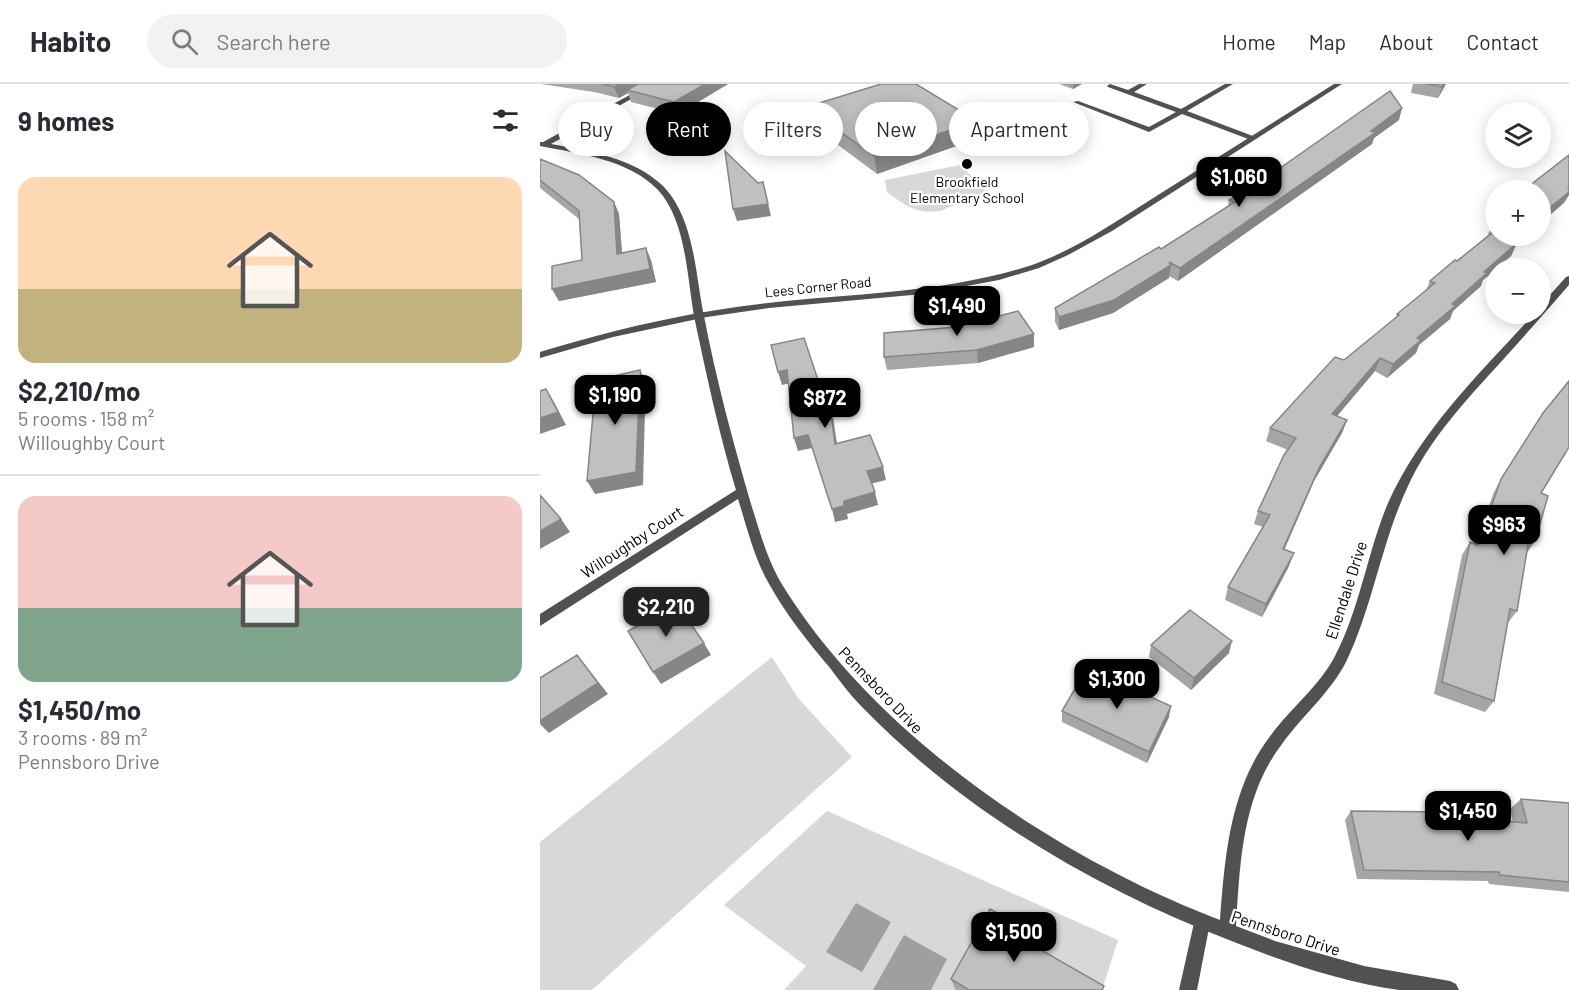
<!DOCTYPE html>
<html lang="en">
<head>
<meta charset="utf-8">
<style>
	body { margin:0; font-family:Barlow,sans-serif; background:#f2f2f3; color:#2b2b33; height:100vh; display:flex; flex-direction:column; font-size:22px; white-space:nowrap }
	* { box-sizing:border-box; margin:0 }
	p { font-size:20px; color:#7c7c81 }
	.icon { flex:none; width:33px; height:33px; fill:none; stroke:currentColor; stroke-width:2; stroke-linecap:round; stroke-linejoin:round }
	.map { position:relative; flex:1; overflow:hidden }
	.panel { display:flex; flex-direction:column; background:#fff; width:540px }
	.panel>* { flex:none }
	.banner { position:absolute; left:18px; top:18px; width:570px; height:54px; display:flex; gap:12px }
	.controls { position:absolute; left:945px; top:18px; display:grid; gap:12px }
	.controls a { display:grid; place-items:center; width:66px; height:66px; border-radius:50%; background:#fff; box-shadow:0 3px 15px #0003; font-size:30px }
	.price { position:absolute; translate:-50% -51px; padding:0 14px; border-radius:12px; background:#000; color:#fff; font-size:20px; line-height:39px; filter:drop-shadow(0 2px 3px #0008) }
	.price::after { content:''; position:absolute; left:50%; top:36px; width:18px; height:14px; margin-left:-9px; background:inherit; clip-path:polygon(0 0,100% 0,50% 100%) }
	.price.on { background:#222; color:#fff }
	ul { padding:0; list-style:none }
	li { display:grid; align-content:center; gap:12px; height:318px; padding:0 18px }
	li+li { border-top:2px solid #e1e1e2 }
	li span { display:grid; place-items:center; height:186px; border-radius:18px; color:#555 }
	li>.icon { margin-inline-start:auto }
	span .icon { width:108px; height:108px; fill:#fffc; stroke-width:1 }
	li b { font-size:26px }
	h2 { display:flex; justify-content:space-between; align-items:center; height:72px; padding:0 18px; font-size:26px }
	.chip { padding:0 21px; border-radius:27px; background:#fff; box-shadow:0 3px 15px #0003; font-size:21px; line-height:54px }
	.chip.on { background:#000; color:#fff }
	header { display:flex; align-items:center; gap:36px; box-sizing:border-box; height:84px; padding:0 30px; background:#fff; border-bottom:2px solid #e1e1e2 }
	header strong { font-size:28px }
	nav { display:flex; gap:33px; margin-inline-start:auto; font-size:21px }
	.search { width:420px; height:54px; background:#f2f2f3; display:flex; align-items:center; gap:15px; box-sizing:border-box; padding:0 21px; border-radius:33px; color:#7c7c81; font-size:22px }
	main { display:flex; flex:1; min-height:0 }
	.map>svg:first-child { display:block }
	.green { fill:#d8d8d8 }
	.water { fill:#9f9f9f }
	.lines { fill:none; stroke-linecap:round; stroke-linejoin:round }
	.service { fill:#515151; fill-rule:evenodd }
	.minor { fill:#515151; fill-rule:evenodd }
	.tertiary { fill:#515151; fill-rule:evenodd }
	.wall { fill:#a5a5a5 }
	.shaded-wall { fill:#868686 }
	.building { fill:#c0c0c0; stroke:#868686; stroke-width:1.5 }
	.poi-dot { fill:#000; stroke:#fff; stroke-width:2 }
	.labels { text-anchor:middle; stroke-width:4.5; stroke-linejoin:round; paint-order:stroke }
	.far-poi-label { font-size:14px; fill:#000; stroke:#fff }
	.far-street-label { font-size:14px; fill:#000; stroke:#fff }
	.street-label { font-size:16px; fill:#000; stroke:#fff }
</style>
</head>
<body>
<header>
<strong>Habito</strong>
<div class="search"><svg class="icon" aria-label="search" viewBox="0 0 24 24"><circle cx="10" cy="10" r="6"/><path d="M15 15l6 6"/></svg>Search here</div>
<nav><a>Home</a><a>Map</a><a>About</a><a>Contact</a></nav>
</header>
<main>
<section class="panel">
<h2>9 homes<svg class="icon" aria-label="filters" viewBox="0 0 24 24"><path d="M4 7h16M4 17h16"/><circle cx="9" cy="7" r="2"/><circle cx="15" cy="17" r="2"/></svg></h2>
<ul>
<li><span style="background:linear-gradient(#ffd9b3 60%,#c2b280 0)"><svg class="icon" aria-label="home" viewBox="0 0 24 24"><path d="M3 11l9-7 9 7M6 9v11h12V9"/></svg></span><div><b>$2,210/mo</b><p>5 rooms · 158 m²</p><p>Willoughby Court</p></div></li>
<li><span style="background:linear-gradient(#f6c9c9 60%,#7fa58c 0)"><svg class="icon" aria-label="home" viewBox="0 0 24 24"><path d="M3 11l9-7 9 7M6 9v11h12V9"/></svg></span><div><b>$1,450/mo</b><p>3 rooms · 89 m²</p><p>Pennsboro Drive</p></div></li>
</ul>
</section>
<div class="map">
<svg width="1029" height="906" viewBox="0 0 1029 906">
	<rect width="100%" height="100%" fill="#fff"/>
	<!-- green -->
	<path class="green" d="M 420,81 L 447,108 L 400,127 C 375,130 366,122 347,108 L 345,96 Z
		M 232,573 L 258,614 L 312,673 L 52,906 L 0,906 L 0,758 Z
		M 287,727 L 578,856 L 562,906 L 244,906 L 266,882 L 184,821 Z"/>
	<!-- water -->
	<path class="water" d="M 316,819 L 351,838 L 322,888 L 286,868 Z
		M 364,851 L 407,875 L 391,906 L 333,906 Z"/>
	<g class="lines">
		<!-- service -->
		<path class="service" d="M 570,0 L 588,6 L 599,0 L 607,0 L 594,8 L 641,25 L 685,0 L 693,0 L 647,27 L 718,54 L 711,56 L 642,30 L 609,48 L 533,18 L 538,17 L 609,43 L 636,28 L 568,3 L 567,2 Z
			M 662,831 L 668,833 L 670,839 L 657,906 L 639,906 L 654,839 L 656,833 Z"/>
		<!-- minor -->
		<path class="minor" d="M 110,0 L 118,0 L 11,60 C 49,67 94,74 123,102 C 155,135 155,190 164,232 C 176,295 193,358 211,420 C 220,448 227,476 243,502 C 336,652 517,774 680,836 C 685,771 690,704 731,651 C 751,624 778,603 794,574 C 820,525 827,469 848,419 C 881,345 941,288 994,230 L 1000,230 L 1000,222 L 1026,193 L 1029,192 L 1029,201 C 1006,227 984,253 960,279 C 926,316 889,356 868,402 C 841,459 833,522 806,578 C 790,609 762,632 742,660 C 702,712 700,779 696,842 L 735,857 L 824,882 L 910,897 L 916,900 L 919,906 C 899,906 878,906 859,906 C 803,898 747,879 694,858 C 558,806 425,729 322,623 C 310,611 300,597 290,584 C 267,557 245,529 228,498 C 213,471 207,443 198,415 L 0,542 L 0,530 L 196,406 C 179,350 167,293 155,237 C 147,197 147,137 118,106 C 88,75 40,70 0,62 L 0,58 L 3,58 Z"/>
		<!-- tertiary -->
		<path class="tertiary" d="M 794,0 L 802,0 L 572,147 L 528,171 L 499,184 L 459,196 L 383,210 L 229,224 L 167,233 L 73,253 L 0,274 L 0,268 L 20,262 C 88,242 157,227 228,219 C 316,209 406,209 492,181 C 537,165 578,136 618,111 C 677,74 736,37 794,0 Z"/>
	</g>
	<!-- wall -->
	<path class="wall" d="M 1,0 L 188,0 L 138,30 L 91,18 L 88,9 L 79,14 L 54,8 Z
		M 519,0 L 542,0 L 533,5 Z
		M 873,0 L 906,0 L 898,14 L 871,9 Z
		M 266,23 L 439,54 L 337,90 L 270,40 Z
		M 859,36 L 834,54 L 832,60 L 638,197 L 629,192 L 629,194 L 573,229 L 519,246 L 515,238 L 515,224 L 621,165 L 688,122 L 689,116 Z
		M 0,75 L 74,118 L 79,130 L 82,169 L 111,176 L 116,198 L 19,217 L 12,205 L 42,176 L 39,135 L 0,104 Z
		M 956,136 L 956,152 L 990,152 L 977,162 L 976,161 L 971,172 L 943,196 L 941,202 L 913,227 L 910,235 L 879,261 L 876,269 L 847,294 L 835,287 L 797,332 L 807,336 L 802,349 L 774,397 L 744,466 L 749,482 L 722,533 L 685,516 L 688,503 L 723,443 L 714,440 L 718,427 L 748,366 L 726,357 L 730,344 L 804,276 L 855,235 L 857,230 L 886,206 L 890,197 L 950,151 L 948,150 L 954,138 Z
		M 494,250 L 494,263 L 438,279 L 347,286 L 344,273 Z
		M 961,395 L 1001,409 L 995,457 L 987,469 L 977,527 L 967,540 L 954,617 L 945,628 L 894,610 L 922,471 L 930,458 L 935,460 L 954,408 Z
		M 611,561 L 689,569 L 651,606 L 609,573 Z
		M 522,627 L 629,633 L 607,679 L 522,638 Z
		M 981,715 L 1029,719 L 1029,808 L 949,800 L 948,797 L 817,795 L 805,736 L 811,727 L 911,732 L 973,738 L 970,725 Z
		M 482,853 L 481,855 L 564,902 L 563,906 L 417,906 L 415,905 L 411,895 Z"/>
	<!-- shaded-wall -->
	<path class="shaded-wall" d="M 80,0 L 105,0 L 87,6 L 88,9 L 79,14 L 74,3 Z
		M 165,0 L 188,0 L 138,30 L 134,18 Z
		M 533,0 L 542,0 L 533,5 Z
		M 903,0 L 906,0 L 898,14 L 902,3 Z
		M 862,24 L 859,36 L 834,54 L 832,60 L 638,197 L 640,184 Z
		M 437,37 L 439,54 L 337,90 L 334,72 Z
		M 223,98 L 231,132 L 197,137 L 193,125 Z
		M 1029,104 L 1029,111 L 1024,119 L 1002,138 L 1000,140 L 1000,132 L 1002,130 Z
		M 74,118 L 79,130 L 83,182 L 77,170 Z
		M 982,152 L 990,152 L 977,162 Z
		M 977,159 L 971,172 L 957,184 L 956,184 L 956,186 L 943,196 L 941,202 L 913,227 L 910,235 L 879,261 L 876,269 L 847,294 L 853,280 L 877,254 L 944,188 Z
		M 106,164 L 111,176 L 116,198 L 19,217 L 12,205 Z
		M 631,181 L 629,194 L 573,229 L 519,246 L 519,233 Z
		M 494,250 L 494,263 L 438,279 L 437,266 Z
		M 840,274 L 835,287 L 787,344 L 792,330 Z
		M 100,286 L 107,300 L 110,325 L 105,326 L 103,401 L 55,410 L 47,397 Z
		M 247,286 L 251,299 L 242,301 L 238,288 Z
		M 6,305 L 14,318 L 26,341 L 0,350 L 0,334 Z
		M 288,307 L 291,320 L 299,373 L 295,360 Z
		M 807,336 L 802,349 L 774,397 L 739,478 L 743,465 L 779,384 Z
		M 268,351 L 272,364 L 258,367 L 254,354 Z
		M 343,383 L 346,396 L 330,400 L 327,387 Z
		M 335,408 L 338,421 L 307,430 L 308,435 L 295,438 L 292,425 L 304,417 Z
		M 21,435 L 30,448 L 0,465 L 0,447 Z
		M 754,469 L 749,482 L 722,533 L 726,520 Z
		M 692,557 L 689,569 L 651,606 L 654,594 Z
		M 164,559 L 171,571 L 121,600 L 113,588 Z
		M 37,571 L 68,610 L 9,649 L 0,640 L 0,637 Z
		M 631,622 L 629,633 L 607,679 L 609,668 Z
		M 481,842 L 482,853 L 477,862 L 475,851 Z"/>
	<!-- building -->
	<path class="building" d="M 62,0 L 80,0 L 74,3 Z
		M 98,0 L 165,0 L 134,18 L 87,6 Z
		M 341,0 L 376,0 L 437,37 L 334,72 L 266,23 Z
		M 887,0 L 903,0 L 902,3 Z
		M 850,7 L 862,24 L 831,47 L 836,48 L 640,184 L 629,178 L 631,181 L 574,216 L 519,233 L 515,224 L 619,163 L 621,165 L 695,118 L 689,116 L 716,101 Z
		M 185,67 L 218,99 L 223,98 L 228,120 L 193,125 Z
		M 1029,71 L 1029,104 L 1028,105 L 1029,106 L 1029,108 L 1002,130 L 1005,131 L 1000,135 L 1000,106 L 984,106 Z
		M 0,75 L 39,91 L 74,118 L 77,170 L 106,164 L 110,185 L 12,205 L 12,182 L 42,176 L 39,127 L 0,96 Z
		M 952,149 L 956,151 L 956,152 L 958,152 L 977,159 L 944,188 L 947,189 L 912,220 L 915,222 L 877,254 L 881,256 L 853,280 L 840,274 L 792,330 L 807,336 L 779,384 L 743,465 L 754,469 L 726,520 L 688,503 L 730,431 L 718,427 L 744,371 L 756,354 L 730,344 L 795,273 L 804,276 L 859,231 L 857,230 L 895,199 L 890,197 L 915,176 L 917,177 Z
		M 478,227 L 494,250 L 437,266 L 344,273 L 344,249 L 417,243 Z
		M 264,254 L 282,308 L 288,307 L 295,360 L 330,351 L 343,383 L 327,387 L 335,408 L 304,417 L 304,422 L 292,425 L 268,351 L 254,354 L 247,286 L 238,288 L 231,261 Z
		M 100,286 L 104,312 L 99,313 L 96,388 L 47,397 L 56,296 Z
		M 1029,297 L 1029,363 L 1001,409 L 1008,412 L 995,457 L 989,455 L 977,527 L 970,525 L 954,617 L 902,598 L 930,458 L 938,461 L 961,395 L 1003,329 Z
		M 6,305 L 18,328 L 0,334 L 0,307 Z
		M 0,411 L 21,435 L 0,447 Z
		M 137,520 L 164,559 L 113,588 L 88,547 Z
		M 650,526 L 692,557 L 654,594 L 611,561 Z
		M 37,571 L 58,599 L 0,637 L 0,594 Z
		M 547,584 L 631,622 L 609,668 L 522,627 Z
		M 981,715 L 1029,719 L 1029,798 L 960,791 L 959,788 L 824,786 L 811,727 L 910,728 L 911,732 L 987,739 Z
		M 450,825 L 481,842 L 475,851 L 564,902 L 562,906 L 429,906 L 411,895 Z"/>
	<!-- markers -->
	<circle class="poi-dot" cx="427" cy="80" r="6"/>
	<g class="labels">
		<!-- far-poi labels -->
		<g class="far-poi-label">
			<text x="427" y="103">Brookfield<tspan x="427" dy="16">Elementary School</tspan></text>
		</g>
		<!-- far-street labels -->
		<g class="far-street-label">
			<text transform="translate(278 203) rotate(-6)" y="5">Lees Corner Road</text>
		</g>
		<!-- street labels -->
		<g class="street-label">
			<text transform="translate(92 458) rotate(-33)" y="6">Willoughby Court</text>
			<text transform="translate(806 506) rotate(-72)" y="6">Ellendale Drive</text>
			<text transform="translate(341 606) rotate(46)" y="6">Pennsboro Drive</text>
			<text transform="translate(746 849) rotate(18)" y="6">Pennsboro Drive</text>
		</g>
	</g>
</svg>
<div class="controls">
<a><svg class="icon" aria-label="layers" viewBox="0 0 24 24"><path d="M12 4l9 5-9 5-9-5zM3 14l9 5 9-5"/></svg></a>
<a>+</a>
<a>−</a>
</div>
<b class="price" style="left:699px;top:124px">$1,060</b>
<b class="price" style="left:417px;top:253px">$1,490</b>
<b class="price" style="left:75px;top:342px">$1,190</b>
<b class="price" style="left:285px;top:345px">$872</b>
<b class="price" style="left:964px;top:472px">$963</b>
<b class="price on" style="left:126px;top:554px">$2,210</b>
<b class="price" style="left:577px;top:626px">$1,300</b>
<b class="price" style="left:928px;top:758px">$1,450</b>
<b class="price" style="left:474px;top:879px">$1,500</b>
<div class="banner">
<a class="chip">Buy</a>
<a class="chip on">Rent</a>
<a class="chip">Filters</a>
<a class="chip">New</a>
<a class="chip">Apartment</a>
</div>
</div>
</main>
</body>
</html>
